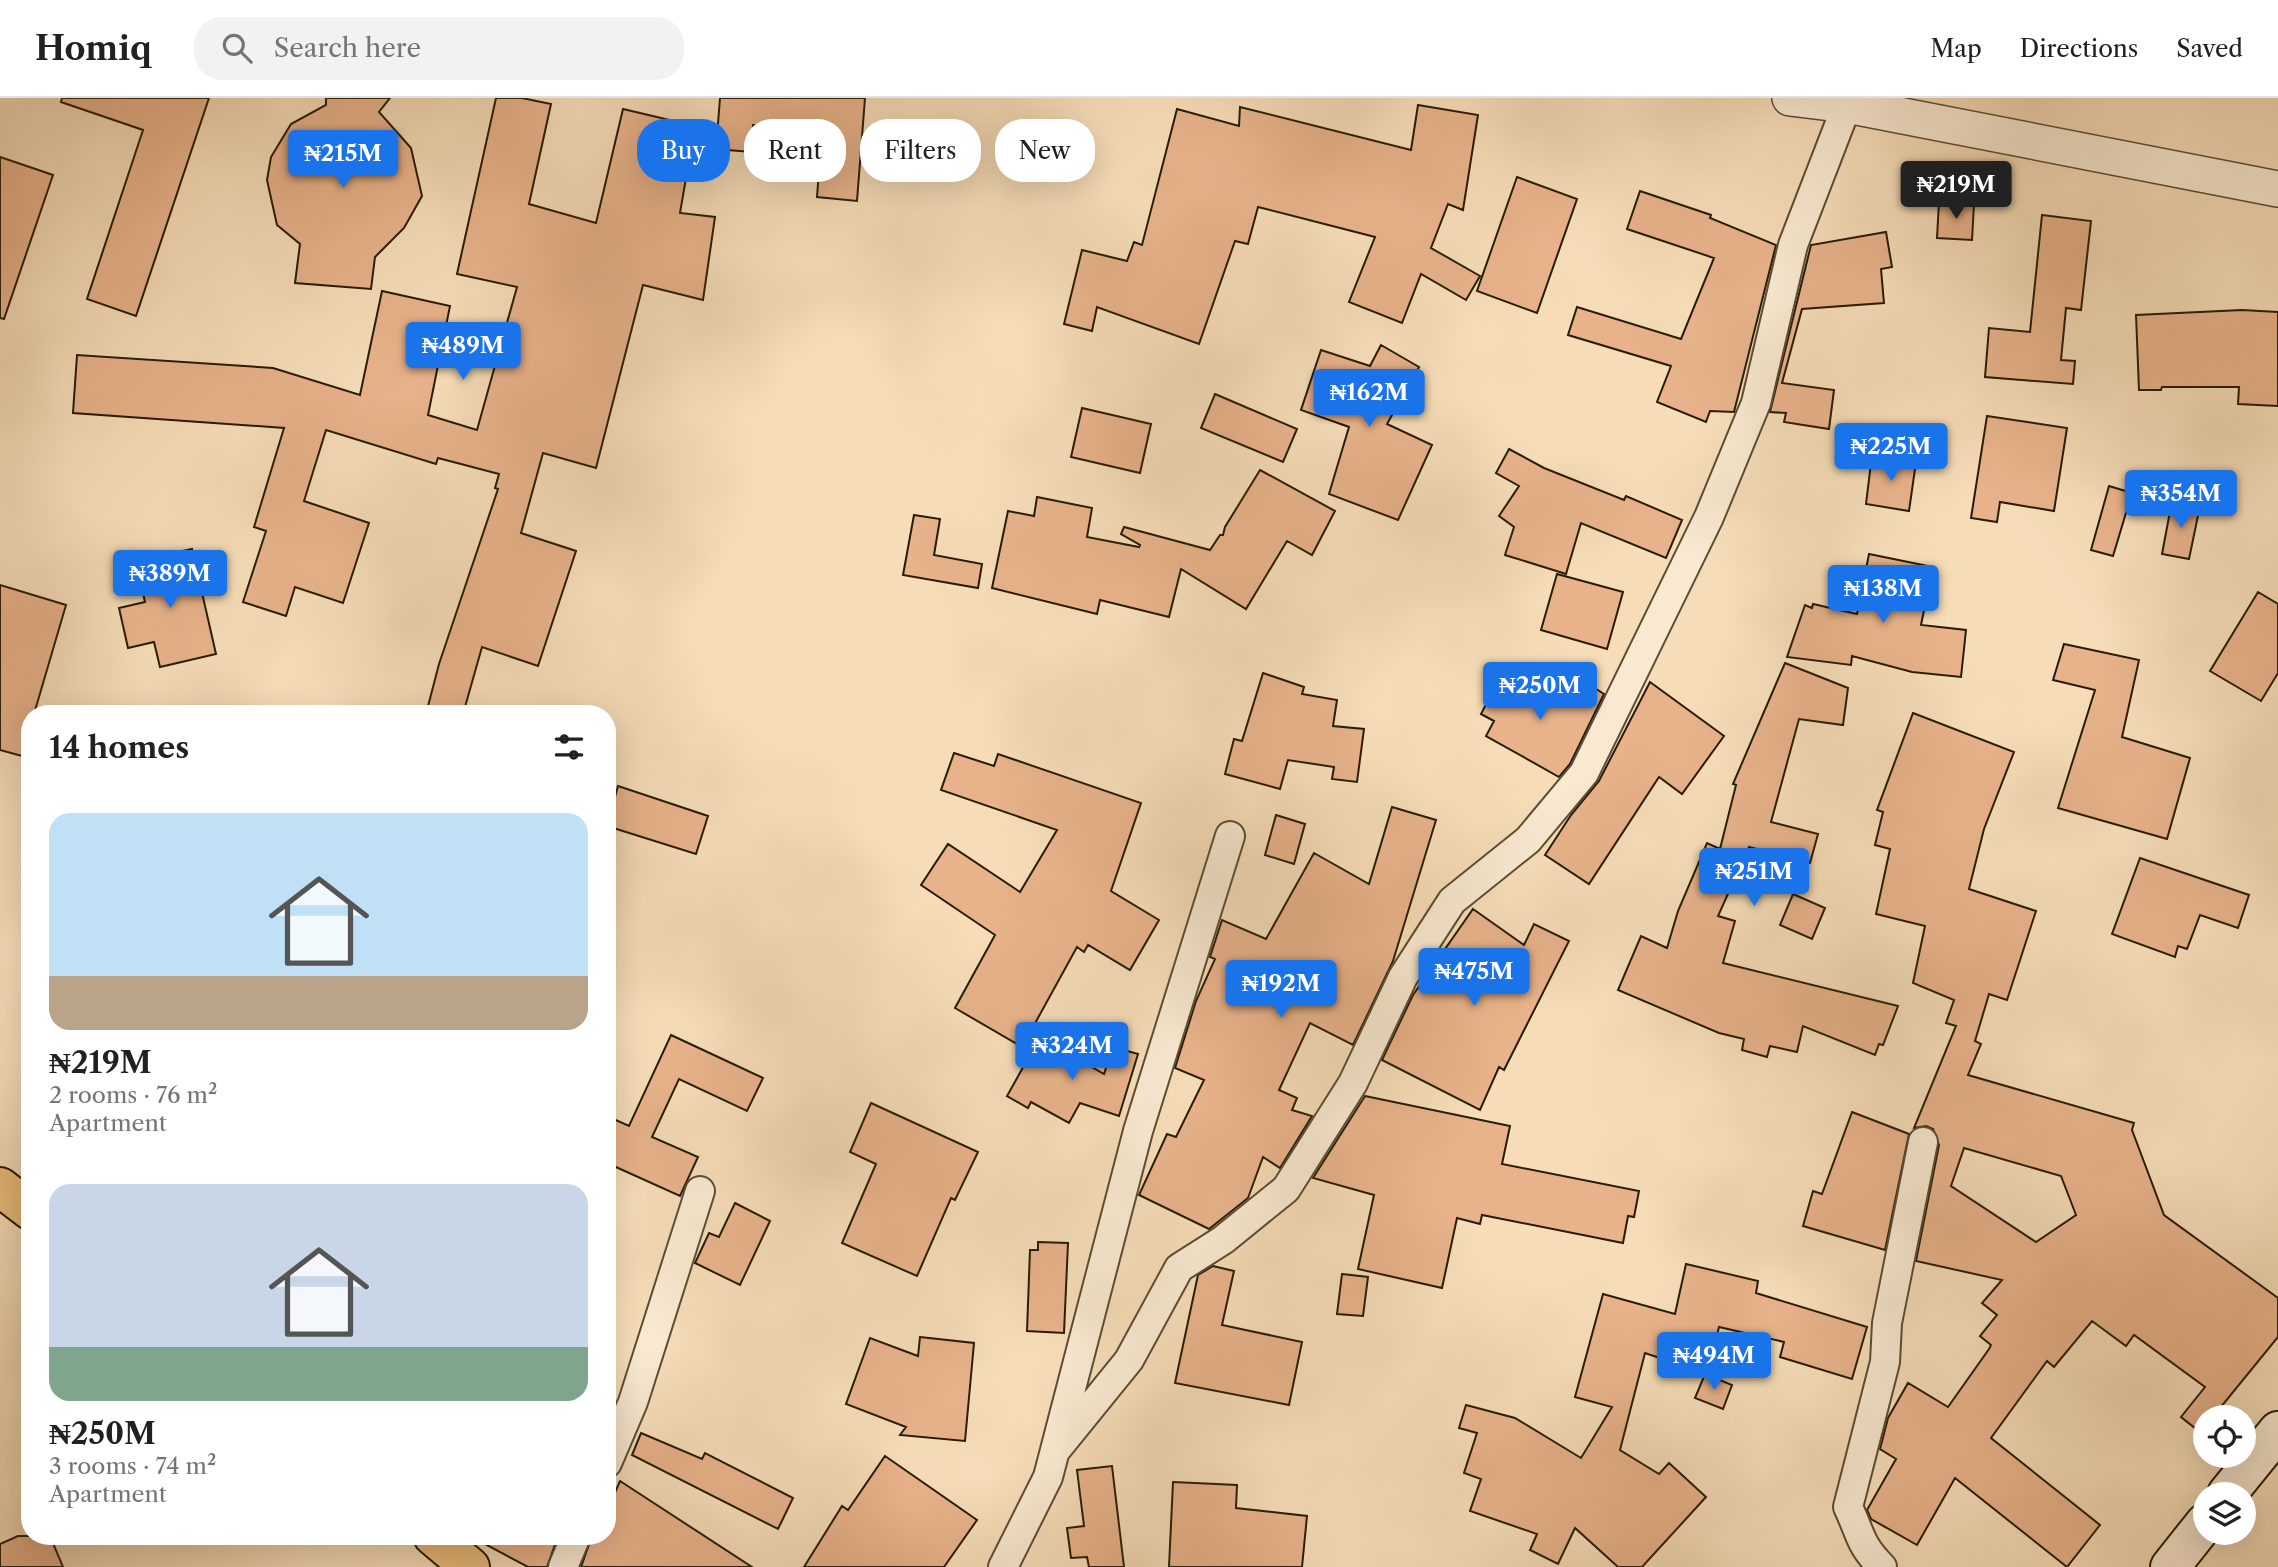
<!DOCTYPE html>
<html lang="en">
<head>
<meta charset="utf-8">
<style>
	body { margin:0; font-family:"Libre Caslon Text",serif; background:#f2f2f2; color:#202124; height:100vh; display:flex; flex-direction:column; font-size:26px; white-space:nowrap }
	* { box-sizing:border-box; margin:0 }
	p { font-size:23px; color:#757577 }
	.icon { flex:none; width:38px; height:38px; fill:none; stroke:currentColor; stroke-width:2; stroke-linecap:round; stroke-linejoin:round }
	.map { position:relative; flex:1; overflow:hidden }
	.details { position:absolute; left:21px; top:607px; width:595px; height:840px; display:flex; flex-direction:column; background:#fff; border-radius:28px; box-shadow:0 7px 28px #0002 }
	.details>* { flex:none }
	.hud { position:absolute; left:637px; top:21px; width:665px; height:63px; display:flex; gap:14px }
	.controls { position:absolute; left:2193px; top:1307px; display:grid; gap:14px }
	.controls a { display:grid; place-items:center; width:63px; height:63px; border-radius:50%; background:#fff; box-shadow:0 7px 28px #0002; font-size:35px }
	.price { position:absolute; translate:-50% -60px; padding:0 16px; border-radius:7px; background:#1a73e8; color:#fff; font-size:23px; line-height:46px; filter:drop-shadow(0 2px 4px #0008) }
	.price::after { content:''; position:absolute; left:50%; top:42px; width:21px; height:16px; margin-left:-10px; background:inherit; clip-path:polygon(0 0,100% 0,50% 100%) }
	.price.on { background:#222; color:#fff }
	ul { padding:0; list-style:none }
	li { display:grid; align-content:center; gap:14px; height:371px; padding:0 28px }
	li span { display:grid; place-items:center; height:217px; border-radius:21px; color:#555 }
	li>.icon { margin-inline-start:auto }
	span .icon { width:126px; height:126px; fill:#fffc; stroke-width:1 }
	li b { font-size:30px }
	h2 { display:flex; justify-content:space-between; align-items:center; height:84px; padding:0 28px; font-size:30px }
	.pill { padding:0 24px; border-radius:28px; background:#fff; box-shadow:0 7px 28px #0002; font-size:24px; line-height:63px }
	.pill.on { background:#1a73e8; color:#fff }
	header { display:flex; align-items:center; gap:42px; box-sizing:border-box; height:98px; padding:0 35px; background:#fff; border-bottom:2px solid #e0e0e0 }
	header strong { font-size:33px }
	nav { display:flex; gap:38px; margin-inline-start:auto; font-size:24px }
	.search { width:490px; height:63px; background:#f2f2f2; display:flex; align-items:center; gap:18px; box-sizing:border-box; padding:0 24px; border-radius:28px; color:#757577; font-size:26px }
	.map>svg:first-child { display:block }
	.building { fill:#e8b38b; stroke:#291b07; stroke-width:2; fill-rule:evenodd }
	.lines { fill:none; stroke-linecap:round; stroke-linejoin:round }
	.minor-casing { stroke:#5c4c33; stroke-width:32 }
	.tertiary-casing { stroke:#5c4c33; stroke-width:38 }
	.secondary-casing { stroke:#291b07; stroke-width:42 }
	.primary-casing { stroke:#291b07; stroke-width:42 }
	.minor { stroke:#f9e9d1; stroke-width:28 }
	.tertiary { stroke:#f9e9d1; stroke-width:35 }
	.secondary { stroke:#f9e9d1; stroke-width:38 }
	.primary { stroke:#ebbe7c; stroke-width:38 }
</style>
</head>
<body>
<header>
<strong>Homiq</strong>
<div class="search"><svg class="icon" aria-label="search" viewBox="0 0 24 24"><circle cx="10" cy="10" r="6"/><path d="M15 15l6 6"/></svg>Search here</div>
<nav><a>Map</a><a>Directions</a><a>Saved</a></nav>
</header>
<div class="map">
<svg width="2278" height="1469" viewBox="0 0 2278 1469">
	<rect width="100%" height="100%" fill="#f6ddb8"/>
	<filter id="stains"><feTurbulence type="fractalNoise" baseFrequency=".00286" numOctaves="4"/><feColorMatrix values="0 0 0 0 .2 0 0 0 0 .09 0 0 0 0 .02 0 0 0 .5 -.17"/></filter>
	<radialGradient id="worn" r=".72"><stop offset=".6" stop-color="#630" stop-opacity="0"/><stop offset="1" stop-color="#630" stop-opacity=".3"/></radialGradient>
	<!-- building -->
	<path class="building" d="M 62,0 L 209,0 L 136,218 L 87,201 L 143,32 L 61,4 Z
		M 326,0 L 390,0 L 379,14 L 411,50 L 422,98 L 404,130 L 375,159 L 371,191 L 295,185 L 300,146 L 277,127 L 267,82 L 271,59 L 291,26 L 326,7 Z
		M 496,0 L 522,0 L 551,6 L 529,106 L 596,125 L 623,11 L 695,28 L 680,115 L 715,119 L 703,202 L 643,187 L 596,370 L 543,355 L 521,435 L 576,453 L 538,568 L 482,549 L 463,616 L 426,616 L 439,566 L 498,391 L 495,390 L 499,376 L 438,360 L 436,366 L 326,332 L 304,403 L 369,425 L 343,505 L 295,489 L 286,518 L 243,504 L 266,433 L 254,429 L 284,330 L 73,315 L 77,257 L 273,270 L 360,297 L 382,193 L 450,208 L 428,317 L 477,332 L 517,189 L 457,176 Z
		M 720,0 L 865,0 L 857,103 L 817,99 L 822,32 L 753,27 L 751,54 L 716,51 Z
		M 1418,7 L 1478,17 L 1463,112 L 1448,106 L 1431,150 L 1480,178 L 1466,202 L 1421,176 L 1402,225 L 1349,204 L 1375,139 L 1258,109 L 1248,146 L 1235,143 L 1199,246 L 1097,209 L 1092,233 L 1064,226 L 1082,152 L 1127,163 L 1134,144 L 1142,147 L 1177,11 L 1239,28 L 1240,9 L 1411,52 Z
		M 0,59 L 53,77 L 4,221 L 0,220 Z
		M 1517,79 L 1577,101 L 1537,215 L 1477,193 Z
		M 1640,93 L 1711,117 L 1710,120 L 1776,147 L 1734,314 L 1710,313 L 1706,324 L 1657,304 L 1671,268 L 1568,237 L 1577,209 L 1681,241 L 1714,160 L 1627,131 Z
		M 1939,104 L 1974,106 L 1972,142 L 1937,140 Z
		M 2042,117 L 2091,123 L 2081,212 L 2066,210 L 2061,262 L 2075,263 L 2073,286 L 1985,279 L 1989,230 L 2030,234 Z
		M 1886,134 L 1892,169 L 1881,171 L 1884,205 L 1802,211 L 1782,285 L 1834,292 L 1829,331 L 1784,324 L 1786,315 L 1770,314 L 1811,147 Z
		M 2242,212 L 2278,214 L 2278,308 L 2238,306 L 2239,289 L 2162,289 L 2161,292 L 2139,292 L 2136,217 Z
		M 1381,247 L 1419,269 L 1387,326 L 1432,347 L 1398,422 L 1329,396 L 1349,329 L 1301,312 L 1321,252 L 1370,268 Z
		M 1215,296 L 1297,331 L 1283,364 L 1201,330 Z
		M 1082,310 L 1151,326 L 1140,375 L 1071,359 Z
		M 1987,318 L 2067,330 L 2054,413 L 2000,404 L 1997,424 L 1971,420 Z
		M 1509,351 L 1544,370 L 1624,402 L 1626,398 L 1682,422 L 1666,460 L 1581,425 L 1566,476 L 1505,457 L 1514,429 L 1499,418 L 1519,388 L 1496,375 Z
		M 1872,357 L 1916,364 L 1909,413 L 1866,406 Z
		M 1260,372 L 1335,413 L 1312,457 L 1287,443 L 1246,511 L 1181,471 L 1169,519 L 1100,502 L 1097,516 L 992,490 L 1008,413 L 1034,418 L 1037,399 L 1092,410 L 1087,439 L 1139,449 L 1140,447 L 1121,436 L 1124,429 L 1210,452 L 1220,437 L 1223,437 L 1225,429 Z
		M 2109,388 L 2132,395 L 2113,458 L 2091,452 Z
		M 2172,403 L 2200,408 L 2189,461 L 2162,456 Z
		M 914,417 L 940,421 L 934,457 L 982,466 L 978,490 L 903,477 Z
		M 192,451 L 216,556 L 160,569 L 154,544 L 128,550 L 119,510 L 145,504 L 136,463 Z
		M 1869,456 L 1933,469 L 1921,527 L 1966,532 L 1961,579 L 1912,574 L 1852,558 L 1851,567 L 1787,559 L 1805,507 L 1812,510 L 1813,506 L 1857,516 Z
		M 1557,476 L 1623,494 L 1607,551 L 1541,532 Z
		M 0,487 L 66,507 L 34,616 L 30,616 L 30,631 L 22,658 L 0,652 Z
		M 2258,494 L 2278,506 L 2278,575 L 2261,603 L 2210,573 Z
		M 2064,546 L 2139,562 L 2122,639 L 2190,660 L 2167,741 L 2058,710 L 2095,592 L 2053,582 Z
		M 1785,565 L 1848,590 L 1843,627 L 1799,621 L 1771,724 L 1818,736 L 1810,765 L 1749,749 L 1718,818 L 1735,823 L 1723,865 L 1898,908 L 1883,947 L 1879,946 L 1875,957 L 1803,928 L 1797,954 L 1770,948 L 1767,959 L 1742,952 L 1744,941 L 1719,935 L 1618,892 L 1641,838 L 1667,850 L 1678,813 L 1707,745 L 1720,751 L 1736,687 L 1733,686 Z
		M 1504,572 L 1572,607 L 1587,585 L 1604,596 L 1570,666 L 1559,679 L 1486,638 L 1494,623 L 1481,616 Z
		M 1263,575 L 1304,589 L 1302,596 L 1337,602 L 1333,628 L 1364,631 L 1357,684 L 1332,681 L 1334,669 L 1288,662 L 1280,691 L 1225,676 L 1234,641 L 1242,643 Z
		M 1650,584 L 1724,638 L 1682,696 L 1659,679 L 1589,786 L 1545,757 L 1571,717 L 1599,683 Z
		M 1913,615 L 2014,654 L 1984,731 L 1969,791 L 2036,813 L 2007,902 L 1989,896 L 1975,943 L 1981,946 L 1968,977 L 2134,1025 L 2132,1032 L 2164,1117 L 2278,1200 L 2278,1239 L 2212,1320 L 2205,1320 L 2205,1328 L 2200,1334 L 2181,1319 L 2205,1289 L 2134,1237 L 2126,1248 L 2092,1223 L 2054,1269 L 2047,1263 L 1991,1340 L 2100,1427 L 2067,1469 L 1955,1380 L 1917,1447 L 1871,1421 L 1867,1412 L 1896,1361 L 1880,1351 L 1888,1320 L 1908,1285 L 1948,1309 L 1989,1251 L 1991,1247 L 1980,1238 L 1997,1217 L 1982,1205 L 2002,1182 L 1916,1163 L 1939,1047 L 1933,1031 L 1926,1028 L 1914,1030 L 1956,928 L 1946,925 L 1954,902 L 1913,885 L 1925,828 L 1876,816 L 1890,751 L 1875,747 L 1883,714 L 1877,712 ZM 1964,1050 L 2061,1078 L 2076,1117 L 2036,1144 L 1951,1088 Z
		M 954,655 L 994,668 L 998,656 L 1141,705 L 1111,793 L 1159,822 L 1130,872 L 1088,847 L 1084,854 L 1077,849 L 1022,949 L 955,910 L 995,837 L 921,787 L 948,746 L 1020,794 L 1057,732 L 941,692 Z
		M 618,688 L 708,718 L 696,756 L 607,728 Z
		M 1392,709 L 1436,722 L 1393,863 L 1353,947 L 1310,925 L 1279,992 L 1297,1000 L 1292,1012 L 1312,1018 L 1280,1070 L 1263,1059 L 1248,1100 L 1209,1131 L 1139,1097 L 1167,1036 L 1176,1039 L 1204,982 L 1175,970 L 1196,903 L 1215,861 L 1210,859 L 1222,822 L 1266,841 L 1314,755 L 1369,786 Z
		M 1276,717 L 1305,726 L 1294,766 L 1265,757 Z
		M 2140,760 L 2249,797 L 2238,830 L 2200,817 L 2187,851 L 2178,848 L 2175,859 L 2112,836 Z
		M 1793,796 L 1825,810 L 1812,841 L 1780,827 Z
		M 1473,811 L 1524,847 L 1534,826 L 1569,843 L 1504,972 L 1499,969 L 1480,1012 L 1382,962 L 1413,897 Z
		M 671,937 L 763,980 L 747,1013 L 679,981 L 652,1039 L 698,1059 L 680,1098 L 607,1065 L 607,1018 L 629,1028 Z
		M 1040,939 L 1104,976 L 1113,949 L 1138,956 L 1119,1018 L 1080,1005 L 1069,1025 L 1031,1004 L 1028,1010 L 1007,998 Z
		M 1365,998 L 1510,1028 L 1502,1066 L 1639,1093 L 1634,1119 L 1628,1118 L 1623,1145 L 1482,1117 L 1480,1126 L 1457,1120 L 1442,1190 L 1358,1171 L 1374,1097 L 1313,1080 Z
		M 871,1005 L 978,1054 L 955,1102 L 951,1100 L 917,1178 L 842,1145 L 876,1066 L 850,1054 Z
		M 1852,1014 L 1909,1036 L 1885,1152 L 1803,1128 L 1813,1093 L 1822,1096 Z
		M 735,1105 L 770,1123 L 740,1187 L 695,1165 L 709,1135 L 719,1139 Z
		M 1038,1144 L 1068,1145 L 1064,1235 L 1027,1233 L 1030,1152 L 1038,1152 Z
		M 1686,1166 L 1758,1183 L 1756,1195 L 1867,1229 L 1852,1281 L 1780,1259 L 1784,1244 L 1719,1229 L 1707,1276 L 1645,1255 L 1620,1352 L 1659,1376 L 1669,1365 L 1706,1399 L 1642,1469 L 1618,1469 L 1575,1430 L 1558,1466 L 1530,1452 L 1537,1436 L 1470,1413 L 1481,1381 L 1464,1375 L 1477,1335 L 1459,1330 L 1466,1307 L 1515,1320 L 1581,1360 L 1612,1309 L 1575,1299 L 1603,1196 L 1675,1216 Z
		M 1213,1168 L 1234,1173 L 1222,1227 L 1302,1244 L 1289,1307 L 1175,1285 L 1198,1177 Z
		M 1342,1176 L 1368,1179 L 1363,1218 L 1337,1216 Z
		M 920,1239 L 974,1245 L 965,1343 L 900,1337 L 906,1329 L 846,1306 L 870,1240 L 918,1258 Z
		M 1705,1276 L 1732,1287 L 1723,1311 L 1695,1300 Z
		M 641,1335 L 702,1361 L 705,1355 L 793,1400 L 778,1431 L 632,1357 Z
		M 885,1358 L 977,1422 L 944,1469 L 804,1469 L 842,1408 L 848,1412 Z
		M 1112,1368 L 1124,1469 L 1089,1469 L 1087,1459 L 1071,1460 L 1067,1430 L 1084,1428 L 1077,1372 Z
		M 620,1383 L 752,1469 L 581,1469 L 592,1438 L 607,1438 L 607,1413 Z
		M 1173,1384 L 1237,1387 L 1236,1410 L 1307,1418 L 1302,1469 L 1169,1469 Z
		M 18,1438 L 50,1438 L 63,1469 L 0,1469 L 0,1446 Z
		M 470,1438 L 558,1438 L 547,1469 L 528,1469 Z"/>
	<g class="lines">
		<!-- minor casing -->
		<g class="minor-casing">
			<path id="minor" d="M 1056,1352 L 1129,1262 L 1179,1170 L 1223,1142 L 1286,1091 L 1353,985 L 1403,879 L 1452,803 L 1528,742 L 1584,675 L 1709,419 L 1756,305 L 1793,147 L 1847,7
				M 607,1365 L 633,1304 L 700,1093
				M 563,1469 L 576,1438
				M 1003,1469 L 1048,1379 L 1138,1033 L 1230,738
				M 1882,1469 C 1859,1446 1861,1436 1848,1409 L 1885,1264 L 1887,1225 L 1923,1044"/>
		</g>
		<!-- tertiary casing -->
		<g class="tertiary-casing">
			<path id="tertiary" d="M 1790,0 L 1847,7 L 2278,91"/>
		</g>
		<!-- secondary casing -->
		<g class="secondary-casing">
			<path id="secondary" d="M 2227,1396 L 2278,1333
				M 2170,1469 L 2205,1425"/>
		</g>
		<!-- primary casing -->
		<g class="primary-casing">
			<path id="primary" d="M 0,1089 L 30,1112
				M 433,1438 L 470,1469"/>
		</g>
		<!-- minor -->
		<use href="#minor" class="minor"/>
		<!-- tertiary -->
		<use href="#tertiary" class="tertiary"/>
		<!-- secondary -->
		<use href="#secondary" class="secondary"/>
		<!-- primary -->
		<use href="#primary" class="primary"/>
	</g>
	<rect width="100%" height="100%" filter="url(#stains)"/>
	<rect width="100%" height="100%" fill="url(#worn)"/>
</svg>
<div class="controls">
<a><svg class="icon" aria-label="locate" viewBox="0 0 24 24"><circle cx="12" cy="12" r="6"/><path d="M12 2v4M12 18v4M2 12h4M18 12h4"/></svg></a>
<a><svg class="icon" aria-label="layers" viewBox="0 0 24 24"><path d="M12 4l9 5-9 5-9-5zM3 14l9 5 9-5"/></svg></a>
</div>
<b class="price" style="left:343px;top:92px">₦215M</b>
<b class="price on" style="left:1956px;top:123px">₦219M</b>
<b class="price" style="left:463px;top:284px">₦489M</b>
<b class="price" style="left:1369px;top:331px">₦162M</b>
<b class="price" style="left:1891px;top:385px">₦225M</b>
<b class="price" style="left:2181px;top:432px">₦354M</b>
<b class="price" style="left:170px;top:512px">₦389M</b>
<b class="price" style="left:1883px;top:527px">₦138M</b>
<b class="price" style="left:1540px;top:624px">₦250M</b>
<b class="price" style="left:1754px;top:810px">₦251M</b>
<b class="price" style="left:1474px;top:910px">₦475M</b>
<b class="price" style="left:1281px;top:922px">₦192M</b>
<b class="price" style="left:1072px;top:984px">₦324M</b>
<b class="price" style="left:1714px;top:1294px">₦494M</b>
<div class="hud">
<a class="pill on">Buy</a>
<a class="pill">Rent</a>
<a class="pill">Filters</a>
<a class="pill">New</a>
</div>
<section class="details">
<h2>14 homes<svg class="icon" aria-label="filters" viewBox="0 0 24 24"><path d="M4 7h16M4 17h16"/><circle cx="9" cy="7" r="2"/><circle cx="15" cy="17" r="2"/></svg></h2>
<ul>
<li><span style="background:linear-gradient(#bfe0f5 75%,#b9a48a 0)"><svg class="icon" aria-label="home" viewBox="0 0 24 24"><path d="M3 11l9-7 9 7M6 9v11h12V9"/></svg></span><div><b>₦219M</b><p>2 rooms · 76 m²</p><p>Apartment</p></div></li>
<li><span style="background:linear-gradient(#c9d6e8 75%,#7fa58c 0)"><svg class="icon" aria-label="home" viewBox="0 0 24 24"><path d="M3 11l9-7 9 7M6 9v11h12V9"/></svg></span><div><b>₦250M</b><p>3 rooms · 74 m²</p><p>Apartment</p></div></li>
</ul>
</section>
</div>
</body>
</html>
